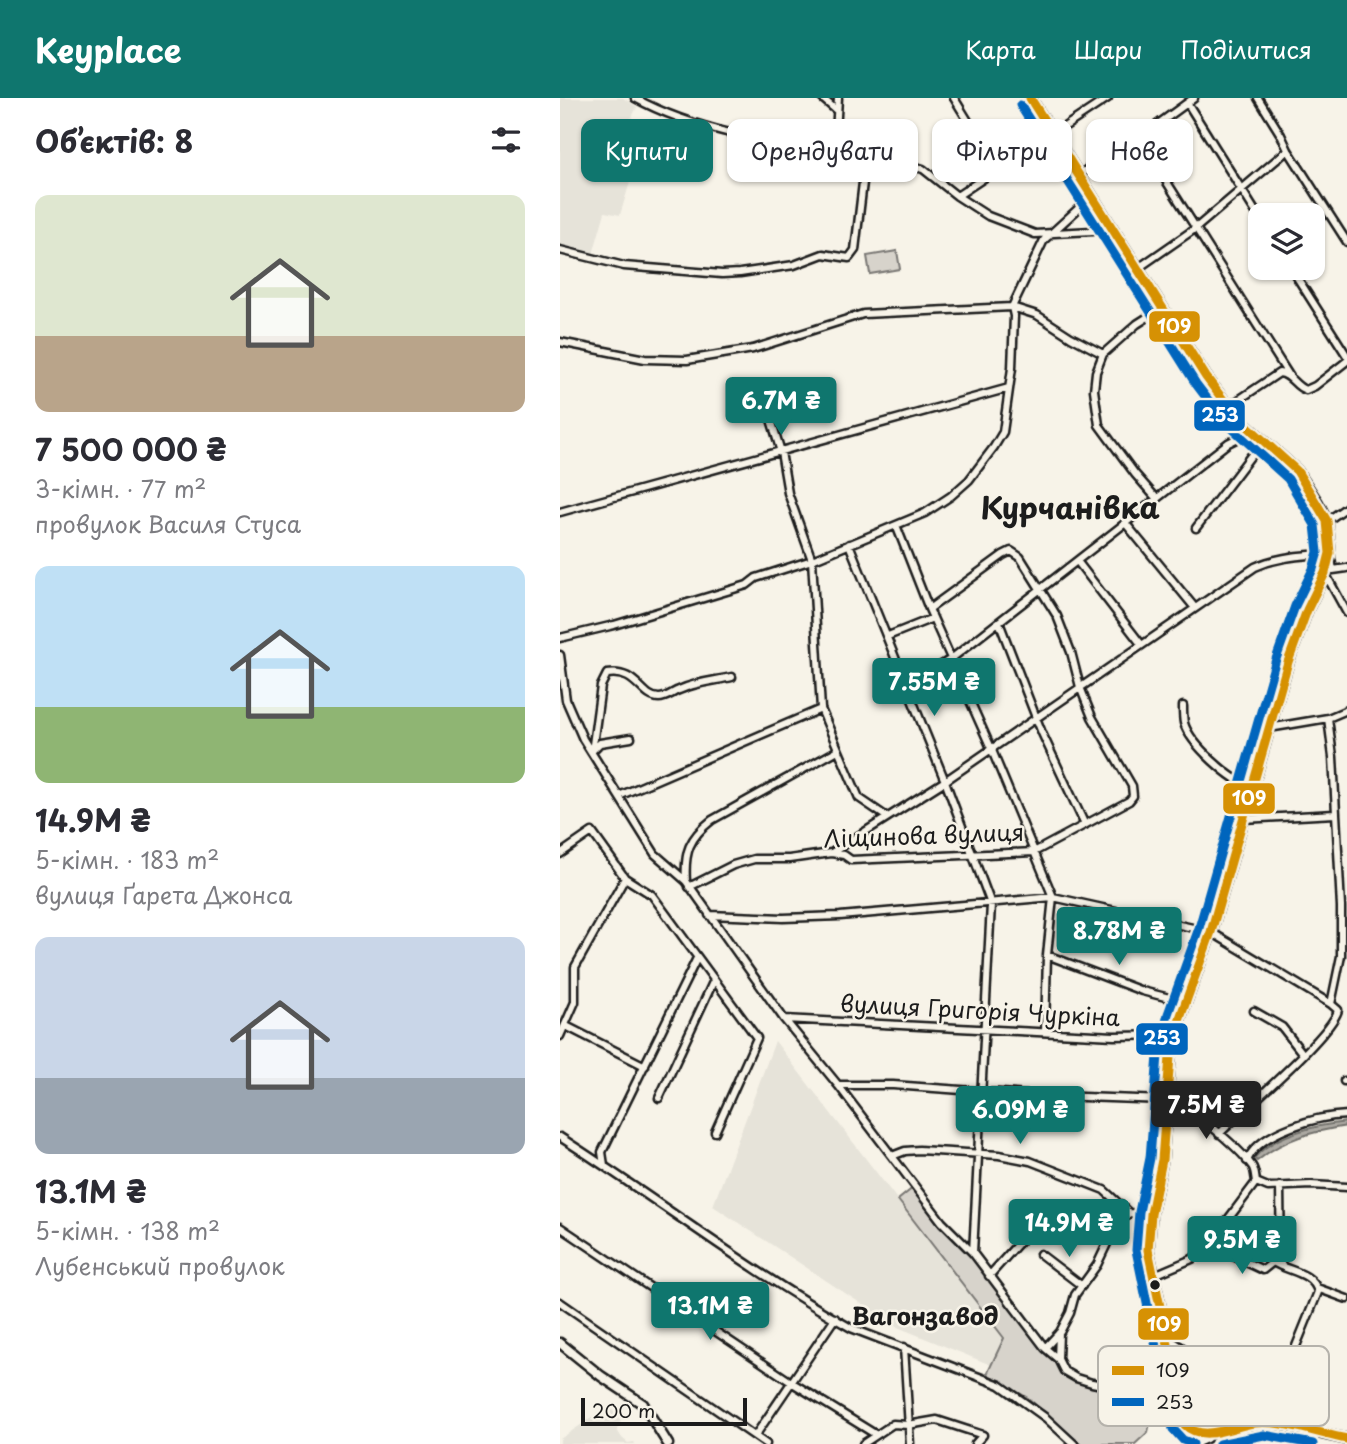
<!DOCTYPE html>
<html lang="uk">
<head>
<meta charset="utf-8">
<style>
	body { margin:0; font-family:"Playpen Sans",sans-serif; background:#f7f7f7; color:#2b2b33; height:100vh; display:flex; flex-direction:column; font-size:26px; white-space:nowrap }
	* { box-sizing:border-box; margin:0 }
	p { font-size:23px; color:#7c7c81 }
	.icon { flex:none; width:38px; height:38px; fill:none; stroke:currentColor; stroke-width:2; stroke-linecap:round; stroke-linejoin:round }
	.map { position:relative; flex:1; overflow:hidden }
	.drawer { display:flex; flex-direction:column; background:#fff; width:560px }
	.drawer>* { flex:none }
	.hud { position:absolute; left:21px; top:21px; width:660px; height:63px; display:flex; gap:14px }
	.tools { position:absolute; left:688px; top:105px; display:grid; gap:14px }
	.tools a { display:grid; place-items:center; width:77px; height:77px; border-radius:14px; background:#fff; box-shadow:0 2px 5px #0004; font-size:35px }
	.scale { position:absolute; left:21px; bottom:18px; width:166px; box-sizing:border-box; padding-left:7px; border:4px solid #1c1c1c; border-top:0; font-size:19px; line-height:24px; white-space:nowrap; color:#1c1c1c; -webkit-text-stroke:5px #f7f3e8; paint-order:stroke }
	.price { position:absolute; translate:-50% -60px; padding:0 16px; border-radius:7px; background:#0f766e; color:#fff; font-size:23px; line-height:46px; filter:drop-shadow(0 2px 4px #0008) }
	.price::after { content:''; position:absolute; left:50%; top:42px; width:21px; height:16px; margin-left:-10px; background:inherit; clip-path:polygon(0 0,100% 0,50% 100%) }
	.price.selected { background:#222; color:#fff }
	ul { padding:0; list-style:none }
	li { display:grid; align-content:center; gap:14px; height:371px; padding:0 35px }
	li span { display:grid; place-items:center; height:217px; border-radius:14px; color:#555 }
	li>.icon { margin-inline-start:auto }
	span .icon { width:126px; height:126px; fill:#fffc; stroke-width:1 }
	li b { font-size:30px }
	h2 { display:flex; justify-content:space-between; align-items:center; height:84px; padding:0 35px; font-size:30px }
	.chip { padding:0 24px; border-radius:14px; background:#fff; box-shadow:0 2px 5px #0004; font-size:24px; line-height:63px }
	.chip.selected { background:#0f766e; color:#fff }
	header { display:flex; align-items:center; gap:42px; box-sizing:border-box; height:98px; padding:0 35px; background:#0f766e; color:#fff }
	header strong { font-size:33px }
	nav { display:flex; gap:38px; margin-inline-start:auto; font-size:24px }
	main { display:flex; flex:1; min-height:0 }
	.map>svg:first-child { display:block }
	.built { fill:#e6e3d9 }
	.green { fill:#d7d3cb; stroke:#7a7874; stroke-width:2 }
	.water { fill:#aca9a2; stroke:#72716c; stroke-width:2 }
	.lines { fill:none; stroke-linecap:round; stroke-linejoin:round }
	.minor-casing { stroke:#1c1c1c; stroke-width:11 }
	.tertiary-casing { stroke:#1c1c1c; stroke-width:13 }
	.secondary-casing { stroke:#1c1c1c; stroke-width:14 }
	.minor { stroke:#f7f3e8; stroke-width:6 }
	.tertiary { stroke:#f7f3e8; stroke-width:8 }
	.secondary { stroke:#f7f3e8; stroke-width:9 }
	.bus-1-casing { stroke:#f7f3e8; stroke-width:14 }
	.bus-2-casing { stroke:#f7f3e8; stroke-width:14 }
	.bus-1 { stroke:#d69104; stroke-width:9 }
	.bus-2 { stroke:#0065bd; stroke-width:9 }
	.bus-dot { fill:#1c1c1c; stroke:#f7f3e8; stroke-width:2.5 }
	.labels { text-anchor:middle; stroke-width:5; stroke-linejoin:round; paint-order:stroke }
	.street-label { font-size:23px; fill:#1c1c1c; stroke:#f7f3e8 }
	.neighbourhood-label { font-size:24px; font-weight:bold; fill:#1c1c1c; stroke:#f7f3e8 }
	.district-label { font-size:30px; font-weight:bold; fill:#1c1c1c; stroke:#f7f3e8 }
	.key { fill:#f7f3e8; stroke:#b5b2ab; stroke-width:2 }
	.key-label { font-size:19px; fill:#1c1c1c }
	.line-badge { stroke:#f7f3e8; stroke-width:2.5 }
	.badge-label { font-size:19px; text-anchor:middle; font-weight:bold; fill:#fff }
</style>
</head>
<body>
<header>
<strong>Keyplace</strong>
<nav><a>Карта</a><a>Шари</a><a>Поділитися</a></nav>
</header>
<main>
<section class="drawer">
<h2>Об’єктів: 8<svg class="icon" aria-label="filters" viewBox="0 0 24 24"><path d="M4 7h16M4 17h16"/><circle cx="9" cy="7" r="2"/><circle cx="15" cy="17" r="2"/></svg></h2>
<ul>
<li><span style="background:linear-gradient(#dfe7d0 65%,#b9a48a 0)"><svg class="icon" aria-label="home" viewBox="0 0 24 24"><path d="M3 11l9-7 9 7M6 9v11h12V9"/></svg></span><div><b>7 500 000 ₴</b><p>3-кімн. · 77 m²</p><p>провулок Василя Стуса</p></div></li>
<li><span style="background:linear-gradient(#bfe0f5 65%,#8fb573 0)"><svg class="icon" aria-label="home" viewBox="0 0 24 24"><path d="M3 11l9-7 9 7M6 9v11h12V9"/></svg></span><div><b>14.9M ₴</b><p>5-кімн. · 183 m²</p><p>вулиця Ґарета Джонса</p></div></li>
<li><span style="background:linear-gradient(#c9d6e8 65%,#9aa5b1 0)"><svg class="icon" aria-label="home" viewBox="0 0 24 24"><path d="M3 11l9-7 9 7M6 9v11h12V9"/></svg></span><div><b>13.1M ₴</b><p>5-кімн. · 138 m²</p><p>Лубенський провулок</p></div></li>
</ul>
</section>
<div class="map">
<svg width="787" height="1346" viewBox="0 0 787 1346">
	<rect width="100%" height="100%" fill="#f7f3e8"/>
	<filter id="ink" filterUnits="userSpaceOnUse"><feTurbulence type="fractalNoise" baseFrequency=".0143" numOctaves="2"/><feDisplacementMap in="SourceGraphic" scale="14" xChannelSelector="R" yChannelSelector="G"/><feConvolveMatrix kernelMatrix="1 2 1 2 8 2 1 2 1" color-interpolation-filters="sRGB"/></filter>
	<g filter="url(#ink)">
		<!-- built -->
		<path class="built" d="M 0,0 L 63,0 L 77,9 L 60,43 L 54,40 L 50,51 L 55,53 L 49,75 L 70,84 L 60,117 L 45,114 L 33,156 L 0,149 Z
			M 215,943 L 444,1240 L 431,1267 L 335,1228 L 153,1108 Z
			M 49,1308 L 61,1323 L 57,1332 L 62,1340 L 68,1345 L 74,1344 L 75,1346 L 0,1346 L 0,1341 Z"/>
		<!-- green -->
		<path class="green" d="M 337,153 L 340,171 L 310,176 L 307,158 Z
			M 354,1089 L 497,1263 L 503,1275 L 535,1289 L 566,1311 L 591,1321 L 588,1334 L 575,1346 L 521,1346 L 468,1300 L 427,1276 L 444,1240 L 338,1102 Z"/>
		<!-- water -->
		<path class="water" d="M 787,1024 L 787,1028 C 754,1033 723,1041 697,1063 L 694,1060 C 715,1036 756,1027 787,1024 Z"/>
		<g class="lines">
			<!-- minor casing -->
			<g class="minor-casing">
				<path id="minor" d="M 75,0 C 150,42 258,50 342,65 L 363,71 L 397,98 L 428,118 L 475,136 L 552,132
					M 262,0 L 276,12
					M 394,0 L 435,67 L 430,76 L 397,98
					M 698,0 L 721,37 L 728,52 L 787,144
					M 628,6 L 700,121
					M 492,37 L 548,0
					M 579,40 L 730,279
					M 275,54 L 278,0
					M 518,77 L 579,40 L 634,0
					M 0,152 L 64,168 L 162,176 L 180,175 L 234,167 L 263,156 L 289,160 L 295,152 L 306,59
					M 731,170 L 787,258
					M 577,171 L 636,130 L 728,52
					M 0,244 L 85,261 L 127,262 L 193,251 L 303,216 L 452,209 L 477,217 L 511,239 L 543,256
					M 668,309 L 719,275 C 732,276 734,289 746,292 L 755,288 L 787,263
					M 209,315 L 221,354 L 228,395 L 252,462 L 261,611 L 299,700 L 327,719
					M 597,401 L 575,376 L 539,327 L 534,292 L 536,274 L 543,256 L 577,226 L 602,210
					M 0,414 L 449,290
					M 767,423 L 787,409
					M 566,426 L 635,510
					M 336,427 L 369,511 L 431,650 L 493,799 L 487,857 L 485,934
					M 636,430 L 702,343
					M 289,446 L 385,683 L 431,806 L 413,1155
					M 517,463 L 581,546
					M 765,475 L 787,515
					M 439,524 L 482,635 L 525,727
					M 328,538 L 373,520
					M 0,540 L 54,527 L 187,487 L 196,480 L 252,462 L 365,415 L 391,398 L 409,382 L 434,349 L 443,334 L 452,270 L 454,218 L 452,209 L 484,142 L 531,99
					M 0,557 L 6,602 L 23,641 L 95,756 L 126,783 L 224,921 L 278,987 L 382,1124 L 413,1155 L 485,1250
					M 347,589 L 391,561 L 668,345 L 682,338 L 697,339
					M 623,608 C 623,614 623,620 624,625 C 630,646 671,683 692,689
					M 709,630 L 768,620 L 787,612
					M 33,652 L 40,645 L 71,640
					M 32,654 L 41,588 L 47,576 C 77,571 81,600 99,600 C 106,600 113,594 119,592 C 136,584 154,583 172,579
					M 59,698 L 261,611
					M 683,721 L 775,716
					M 273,754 L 385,683 L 695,469 C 719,458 743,458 770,455 L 773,472 L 787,470
					M 0,756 L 32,734 L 65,780 L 92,797 L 197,940 L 155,1034
					M 126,783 C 124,754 129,740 152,722 L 278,652
					M 129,789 L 173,767 L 194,761 L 229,761 L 271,755 L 284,757 L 291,762 L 474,754 L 569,703 L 573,698 L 572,688 L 532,619 L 520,589 L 511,554 L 497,518 L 460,459 L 451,453 L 443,457 L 369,511
					M 149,817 L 223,820 L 280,818 L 493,799 L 651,834 L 771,906
					M 487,857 L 582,893 L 625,904
					M 694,913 L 722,929 L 743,956
					M 224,921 L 554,938 L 614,937
					M 6,928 L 85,968
					M 0,938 L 15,904 L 15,869 L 65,780
					M 784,983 L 787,983
					M 278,987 L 333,987 L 468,997 L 605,1002
					M 606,996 C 627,1007 678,1048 692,1068 C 695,1072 695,1078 696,1084
					M 99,1000 L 154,882
					M 659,1036 C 682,1013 773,936 778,912 L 771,906 L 781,858 L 781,809 L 773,659 L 768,620
					M 0,1039 C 98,1102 190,1173 291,1230 L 440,1287 L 486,1320 L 514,1346
					M 332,1058 L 345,1053 L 359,1052 L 439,1057 L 470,1063 L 544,1092 L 569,1115
					M 687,1063 C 699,1033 759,1018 787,1017
					M 44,1067 L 42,1054 L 137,860
					M 696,1084 L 708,1089 L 751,1087 L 787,1089
					M 591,1116 L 569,1115 L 554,1131 L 537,1167 L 515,1197 L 510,1215 L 500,1234 L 485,1250 L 498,1261 L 504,1273 L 516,1280 L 532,1285 L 611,1300 L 619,1297
					M 0,1129 L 231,1284 L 315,1336
					M 647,1152 L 654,1149 L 703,1172 L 713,1164 L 721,1168
					M 480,1156 L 522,1188
					M 429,1178 L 464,1139
					M 592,1178 L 632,1161 L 645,1152 L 696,1084
					M 757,1190 L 787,1201
					M 0,1204 L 206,1346
					M 606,1239 L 643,1263 L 717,1295 L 758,1194 C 754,1177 735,1174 721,1168 L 720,1088
					M 344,1249 L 350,1346
					M 498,1261 L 499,1235
					M 195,1338 L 275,1220
					M 303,1346 L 333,1326 L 348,1327 L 377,1322 L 423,1337 L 415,1346"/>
			</g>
			<!-- tertiary casing -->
			<g class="tertiary-casing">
				<path id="tertiary" d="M 0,1245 L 41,1278 L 83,1306 L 108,1346
					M 632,1346 L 646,1340"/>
			</g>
			<!-- secondary casing -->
			<g class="secondary-casing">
				<path id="secondary" d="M 470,0 L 646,279 L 673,315 L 737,373 L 757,404 L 767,423 L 770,455 L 765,475 L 747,512 L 728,564 L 651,834 L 620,920 L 610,959 L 602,1062 L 591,1116 L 588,1152 L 625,1327 C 637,1346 675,1327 695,1325 C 716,1322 763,1337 787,1341
					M 698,1324 L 691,1321 L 687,1312 L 689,1304 L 696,1299 L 706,1301 L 714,1311 L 711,1319 L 702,1324"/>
			</g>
			<!-- minor -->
			<use href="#minor" class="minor"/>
			<!-- tertiary -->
			<use href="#tertiary" class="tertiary"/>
			<!-- secondary -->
			<use href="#secondary" class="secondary"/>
			<!-- bus-1 casing -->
			<g class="bus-1-casing">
				<path id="bus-1" d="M 470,0 L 646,279 L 673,315 L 737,373 L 767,423 L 770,455 L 765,475 L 747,512 L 728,564 L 651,834 L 620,920 L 610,959 L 602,1062 L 591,1116 L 588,1152 L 625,1327 C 644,1345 672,1328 694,1325 C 724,1322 757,1335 787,1341"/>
			</g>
			<!-- bus-2 casing -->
			<g class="bus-2-casing">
				<path id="bus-2" d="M 460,7 L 636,286 L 664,323 L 728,381 L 755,427 L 758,454 L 753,471 L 735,508 L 716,561 L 639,830 L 608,916 L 598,957 L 590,1060 L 579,1114 L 576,1152 L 613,1331 L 623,1342 L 633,1346
					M 659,1346 L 704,1337 L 753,1346"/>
			</g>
			<!-- bus-1 -->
			<use href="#bus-1" class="bus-1"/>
			<!-- bus-2 -->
			<use href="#bus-2" class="bus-2"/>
		</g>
	</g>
	<!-- markers -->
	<circle class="bus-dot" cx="595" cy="1187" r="6"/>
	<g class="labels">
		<!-- street labels -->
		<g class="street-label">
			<text transform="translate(364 738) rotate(-2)" y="8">Ліщинова вулиця</text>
			<text transform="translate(420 913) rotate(3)" y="8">вулиця Григорія Чуркіна</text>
		</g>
		<!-- neighbourhood labels -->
		<g class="neighbourhood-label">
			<text x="365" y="1227">Вагонзавод</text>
		</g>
		<!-- district labels -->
		<g class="district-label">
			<text x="510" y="421">Курчанівка</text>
		</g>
	</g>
	<!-- legend -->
	<rect x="538" y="1248" width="231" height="80" rx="10" class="key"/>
	<rect x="552" y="1268" width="32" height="9" fill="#d69104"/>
	<rect x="552" y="1300" width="32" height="8" fill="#0065bd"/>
	<g class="key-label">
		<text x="596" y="1279">109</text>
		<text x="596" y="1311">253</text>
	</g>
	<g class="line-badge">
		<rect x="588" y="212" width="53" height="33" rx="7" fill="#d69104"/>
		<rect x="633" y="301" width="53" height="33" rx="7" fill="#0065bd"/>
		<rect x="662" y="684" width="54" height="33" rx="7" fill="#d69104"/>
		<rect x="575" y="924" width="54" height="34" rx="7" fill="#0065bd"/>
		<rect x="577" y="1209" width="53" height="34" rx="7" fill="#d69104"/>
	</g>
	<g class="badge-label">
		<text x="614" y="235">109</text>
		<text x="660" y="324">253</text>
		<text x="689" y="707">109</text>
		<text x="602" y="947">253</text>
		<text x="604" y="1233">109</text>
	</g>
</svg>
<div class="tools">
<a><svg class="icon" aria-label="layers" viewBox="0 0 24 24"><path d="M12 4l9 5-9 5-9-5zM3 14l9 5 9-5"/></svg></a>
</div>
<div class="scale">200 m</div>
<b class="price" style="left:221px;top:339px">6.7M ₴</b>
<b class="price" style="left:374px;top:620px">7.55M ₴</b>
<b class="price" style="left:559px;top:869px">8.78M ₴</b>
<b class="price selected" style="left:646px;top:1043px">7.5M ₴</b>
<b class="price" style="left:460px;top:1048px">6.09M ₴</b>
<b class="price" style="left:509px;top:1161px">14.9M ₴</b>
<b class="price" style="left:682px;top:1178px">9.5M ₴</b>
<b class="price" style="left:150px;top:1244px">13.1M ₴</b>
<div class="hud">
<a class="chip selected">Купити</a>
<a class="chip">Орендувати</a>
<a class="chip">Фільтри</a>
<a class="chip">Нове</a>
</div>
</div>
</main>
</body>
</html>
